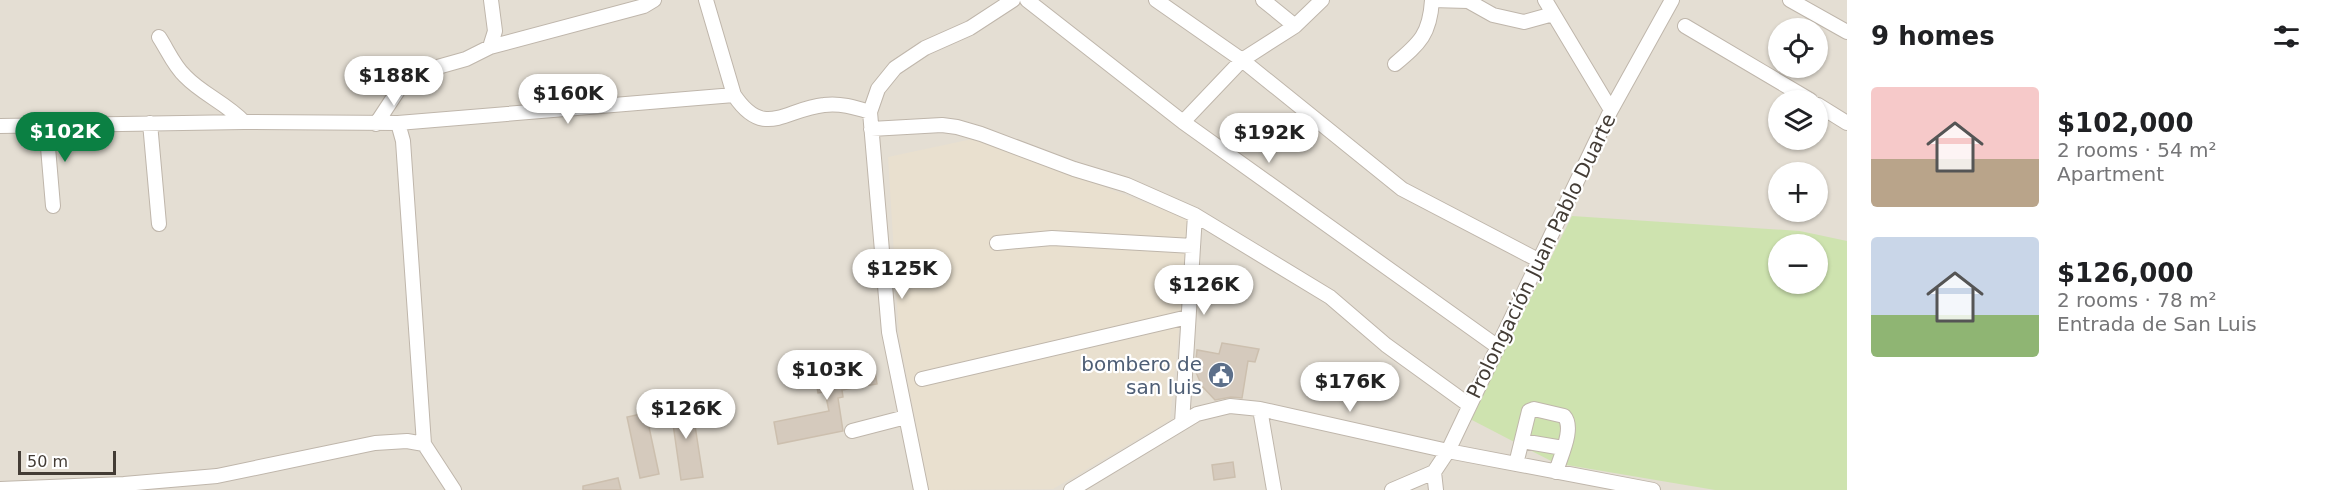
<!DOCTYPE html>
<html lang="en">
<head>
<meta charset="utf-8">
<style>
	body { margin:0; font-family:"DejaVu Sans",sans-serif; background:#f2f2f2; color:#202124; height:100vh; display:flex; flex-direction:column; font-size:22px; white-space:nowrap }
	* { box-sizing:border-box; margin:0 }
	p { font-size:20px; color:#757577 }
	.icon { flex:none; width:33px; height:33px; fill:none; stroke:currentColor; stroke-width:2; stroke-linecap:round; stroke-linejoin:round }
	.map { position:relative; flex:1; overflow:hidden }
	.panel { display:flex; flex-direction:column; background:#fff; width:480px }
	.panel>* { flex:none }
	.fabs { position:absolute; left:1768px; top:18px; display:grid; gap:12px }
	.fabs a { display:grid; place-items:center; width:60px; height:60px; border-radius:50%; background:#fff; box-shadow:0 2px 4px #0004; font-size:30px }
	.scale { position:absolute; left:18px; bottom:15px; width:98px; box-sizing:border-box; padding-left:6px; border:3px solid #433c35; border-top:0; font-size:16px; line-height:21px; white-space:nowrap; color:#433c35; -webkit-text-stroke:4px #fff; paint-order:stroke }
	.price { position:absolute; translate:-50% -51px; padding:0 14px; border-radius:21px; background:#fff; color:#222; font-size:20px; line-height:39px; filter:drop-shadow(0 2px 3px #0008) }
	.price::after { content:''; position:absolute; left:50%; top:36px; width:18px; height:14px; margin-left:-9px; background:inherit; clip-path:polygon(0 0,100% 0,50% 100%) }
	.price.active { background:#0b8043; color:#fff }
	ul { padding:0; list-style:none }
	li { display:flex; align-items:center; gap:18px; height:150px; padding:0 24px }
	li span { display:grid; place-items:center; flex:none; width:168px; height:120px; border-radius:6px; color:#555 }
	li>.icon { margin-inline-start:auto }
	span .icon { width:72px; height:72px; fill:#fffc; stroke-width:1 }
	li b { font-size:26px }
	h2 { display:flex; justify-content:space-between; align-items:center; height:72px; padding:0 24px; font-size:26px }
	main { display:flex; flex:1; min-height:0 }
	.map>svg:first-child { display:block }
	.residential { fill:#e4ded3; fill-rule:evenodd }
	.education { fill:#e9e0cf }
	.green { fill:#cee3af; fill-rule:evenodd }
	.building { fill:#d5cabd; stroke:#ccbfae; stroke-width:1.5 }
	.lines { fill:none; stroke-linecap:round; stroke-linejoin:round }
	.minor-casing { stroke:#bfb6ab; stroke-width:16 }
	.minor { stroke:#fff; stroke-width:14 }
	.labels { text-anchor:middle; stroke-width:4.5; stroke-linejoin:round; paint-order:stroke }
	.street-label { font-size:20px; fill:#433c35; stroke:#fff }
	.service-label { font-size:20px; fill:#4e5e75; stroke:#fff; text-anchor:end }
</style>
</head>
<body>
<main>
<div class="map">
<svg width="1847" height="490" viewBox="0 0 1847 490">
	<rect width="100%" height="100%" fill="#f1ece4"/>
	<!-- residential -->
	<path class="residential" d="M 0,0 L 1847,0 L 1847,490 L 0,490 ZM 1779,28 L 1818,28 L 1818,68 L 1779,68 ZM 1779,100 L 1818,100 L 1818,140 L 1779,140 ZM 1779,172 L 1818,172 L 1818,212 L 1779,212 ZM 1779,244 L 1818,244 L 1818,284 L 1779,284 Z"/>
	<!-- education -->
	<path class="education" d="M 977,138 L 1190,220 L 1170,420 L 1053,489 L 929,490 L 899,336 L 888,157 Z"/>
	<!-- green -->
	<path class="green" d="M 1572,216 L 1800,231 L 1847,241 L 1847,490 L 1715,490 L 1555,463 L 1470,419 ZM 1779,244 L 1818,244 L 1818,284 L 1779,284 Z"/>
	<!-- building -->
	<path class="building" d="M 1222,343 L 1259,349 L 1255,362 L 1248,361 L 1242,398 L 1231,397 L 1215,400 L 1202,386 L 1195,370 L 1197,350 L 1219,354 Z
		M 873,360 L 877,384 L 842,390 L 843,397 L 838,398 L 843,431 L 778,444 L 774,422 L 829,411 L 825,392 L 818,393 L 814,366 L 828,364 L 828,368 Z
		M 691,400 L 703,477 L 681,480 L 670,403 Z
		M 646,413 L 659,474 L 640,478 L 627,417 Z
		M 1233,462 L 1235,477 L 1214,480 L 1212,465 Z
		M 618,478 L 621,490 L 583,490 L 583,486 Z"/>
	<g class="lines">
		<!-- minor casing -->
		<g class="minor-casing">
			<path id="minor" d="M 706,0 L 734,95 C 764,140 785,109 824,105 C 840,103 854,107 870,112
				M 1027,0 L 1183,122 L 1498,347
				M 1156,0 L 1242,60 L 1402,189 L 1538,260
				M 1263,0 L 1295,26
				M 1432,0 L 1468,1 L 1493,15 L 1524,22 L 1553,14
				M 1545,0 L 1611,110
				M 1790,0 L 1847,32
				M 1685,26 L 1810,100
				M 159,37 C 167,49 174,66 185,76 C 202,94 226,103 244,122
				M 490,47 L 644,6 L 654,0
				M 1395,64 C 1420,43 1430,34 1432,0
				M 1818,105 L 1847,123
				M 1183,122 L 1242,60 L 1295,26 L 1322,0
				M 150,123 L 159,224
				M 398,123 L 734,95
				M 46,124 L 53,206
				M 376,124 L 399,89 L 434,68 L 466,59 L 490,47 L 495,31 L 491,0
				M 0,126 L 244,122 L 398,123 L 403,141 L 424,444 L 454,490
				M 871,129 L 942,125 L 957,127 L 981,134 L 1074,169 L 1127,185 L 1195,215 L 1330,297 L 1386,345 L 1469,405
				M 997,243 L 1052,238 L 1193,246
				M 922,379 L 1188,317
				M 1260,409 L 1274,490
				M 1182,423 L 1195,215
				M 852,431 L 906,417
				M 1522,441 L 1563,448
				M 1516,464 L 1529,411 L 1534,409 L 1564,416 C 1575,428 1560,457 1556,472
				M 1434,472 L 1436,490
				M 0,489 L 124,484 L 217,476 L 375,443 L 407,441 L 424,444
				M 921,490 L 889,332 L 870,112 L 878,89 L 895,68 L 925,48 L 970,28 L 1013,0
				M 1071,490 L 1197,414 L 1230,406 L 1260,409 L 1448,451 L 1653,490
				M 1392,490 L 1434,472 L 1448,451 L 1611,110 L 1672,0"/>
		</g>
		<!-- minor -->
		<use href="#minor" class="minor"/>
	</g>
	<!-- icons -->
	<defs>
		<g id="civic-disc" transform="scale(1.35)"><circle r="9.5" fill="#5c6f8a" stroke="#fff"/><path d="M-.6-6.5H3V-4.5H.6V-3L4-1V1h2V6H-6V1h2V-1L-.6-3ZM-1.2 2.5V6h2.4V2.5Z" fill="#fff"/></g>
	</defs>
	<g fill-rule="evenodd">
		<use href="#civic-disc" x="1221" y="375"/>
	</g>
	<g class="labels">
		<!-- street labels -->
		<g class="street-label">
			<text transform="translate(1541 256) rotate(-64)" y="7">Prolongación Juan Pablo Duarte</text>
		</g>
		<!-- service labels -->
		<g class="service-label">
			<text x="1202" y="371">bombero de<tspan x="1202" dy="23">san luis</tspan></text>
		</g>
	</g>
</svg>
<div class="fabs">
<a><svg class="icon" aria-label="locate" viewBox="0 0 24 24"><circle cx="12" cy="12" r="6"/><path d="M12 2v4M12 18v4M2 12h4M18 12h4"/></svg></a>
<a><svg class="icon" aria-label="layers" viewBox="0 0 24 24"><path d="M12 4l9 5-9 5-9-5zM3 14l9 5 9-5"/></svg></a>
<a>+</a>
<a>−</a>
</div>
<div class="scale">50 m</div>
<b class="price" style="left:394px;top:107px">$188K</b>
<b class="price" style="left:568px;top:125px">$160K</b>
<b class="price active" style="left:65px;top:163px">$102K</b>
<b class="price" style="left:1269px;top:164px">$192K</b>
<b class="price" style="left:902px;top:300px">$125K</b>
<b class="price" style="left:1204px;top:316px">$126K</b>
<b class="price" style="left:827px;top:401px">$103K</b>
<b class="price" style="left:1350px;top:413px">$176K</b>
<b class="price" style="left:686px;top:440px">$126K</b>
</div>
<section class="panel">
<h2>9 homes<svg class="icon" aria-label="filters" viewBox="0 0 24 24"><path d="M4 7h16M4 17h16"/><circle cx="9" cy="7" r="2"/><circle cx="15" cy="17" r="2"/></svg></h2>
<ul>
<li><span style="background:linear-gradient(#f6c9c9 60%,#b9a48a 0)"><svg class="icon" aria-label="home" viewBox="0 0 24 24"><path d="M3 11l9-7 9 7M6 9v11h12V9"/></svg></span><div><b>$102,000</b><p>2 rooms · 54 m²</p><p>Apartment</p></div></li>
<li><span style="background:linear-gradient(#c9d6e8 65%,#8fb573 0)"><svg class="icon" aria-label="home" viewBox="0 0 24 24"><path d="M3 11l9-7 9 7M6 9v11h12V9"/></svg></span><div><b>$126,000</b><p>2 rooms · 78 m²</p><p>Entrada de San Luis</p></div></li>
</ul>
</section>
</main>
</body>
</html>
